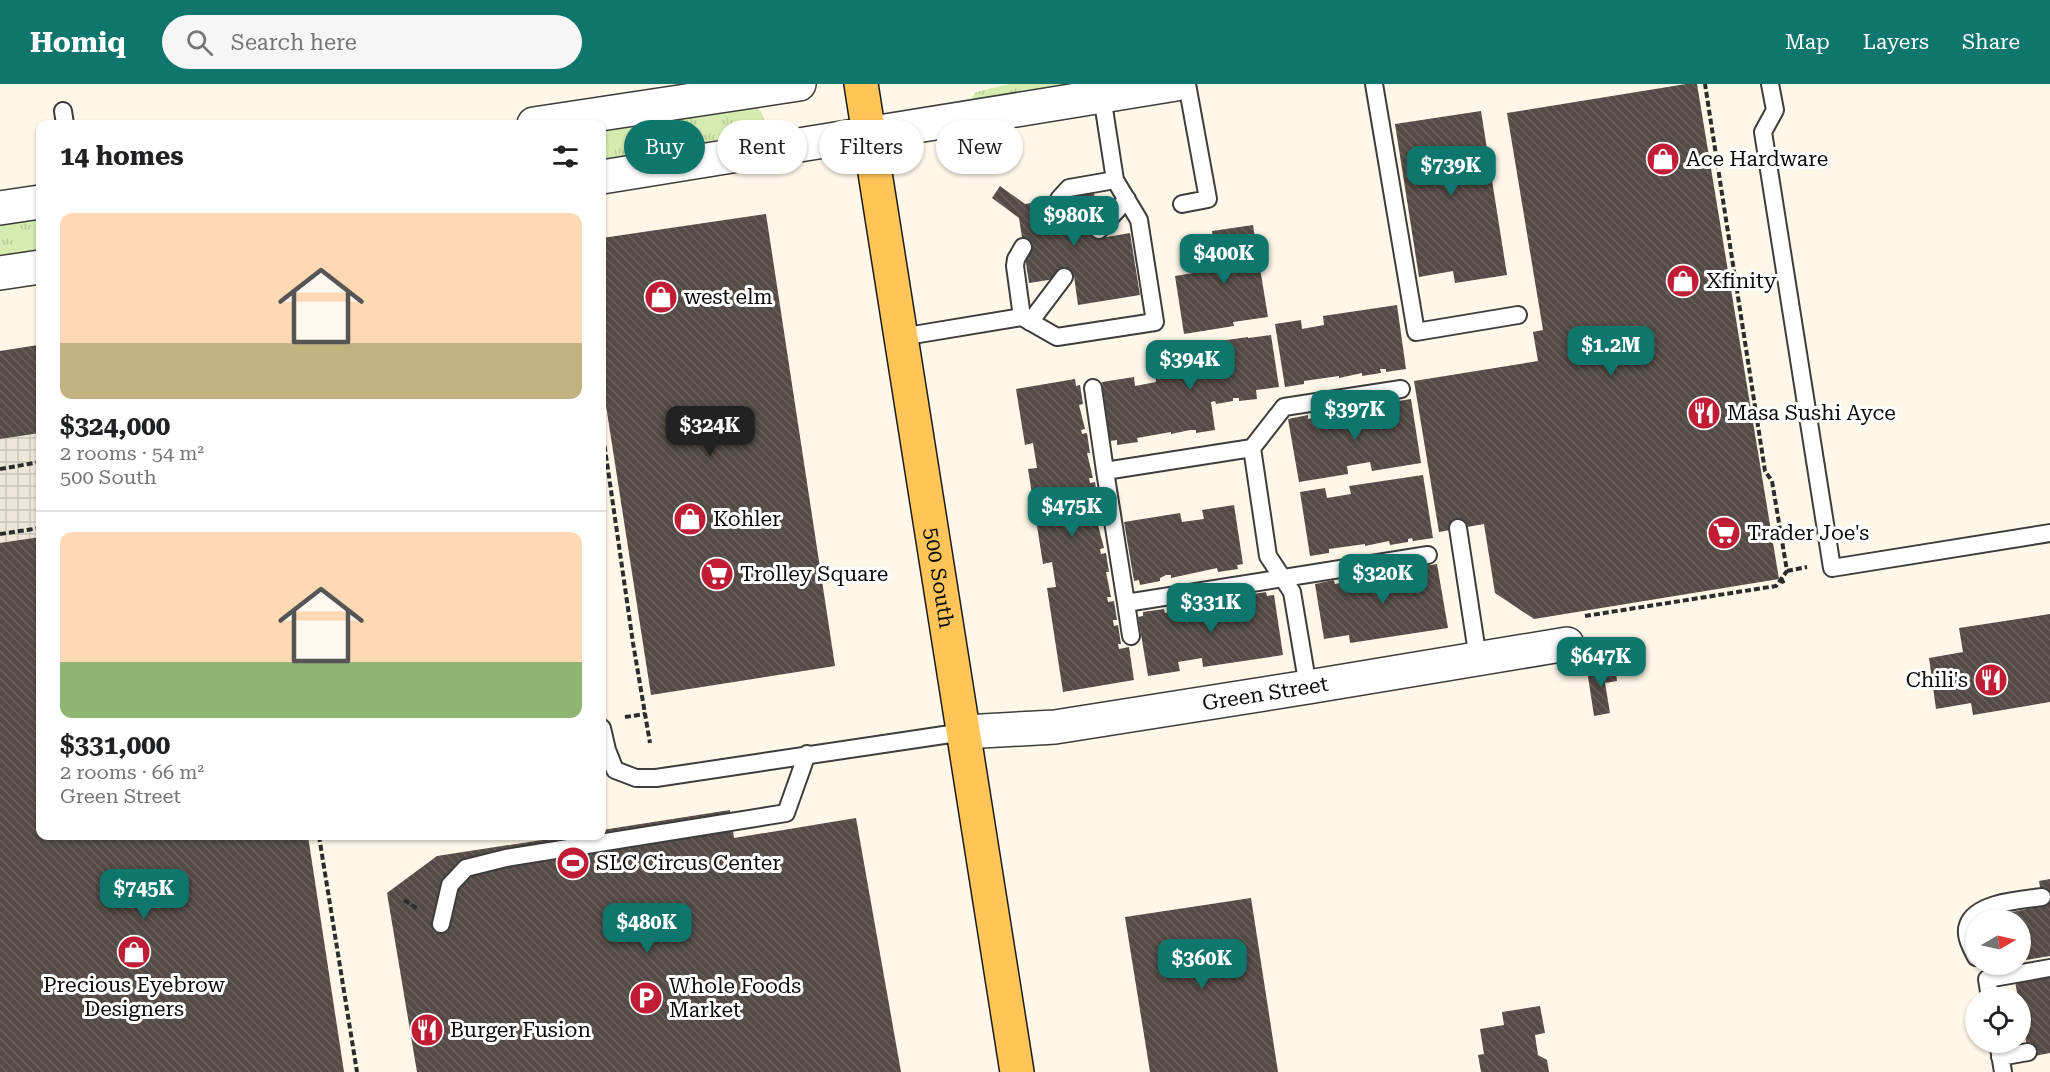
<!DOCTYPE html>
<html lang="en">
<head>
<meta charset="utf-8">
<style>
	body { margin:0; font-family:"Roboto Serif",serif; background:#f6f6f6; color:#202124; height:100vh; display:flex; flex-direction:column; font-size:22px; white-space:nowrap }
	* { box-sizing:border-box; margin:0 }
	p { font-size:20px; color:#757577 }
	.icon { flex:none; width:33px; height:33px; fill:none; stroke:currentColor; stroke-width:2; stroke-linecap:round; stroke-linejoin:round }
	.map { position:relative; flex:1; overflow:hidden }
	.details { position:absolute; left:36px; top:36px; width:570px; height:720px; display:flex; flex-direction:column; background:#fff; border-radius:12px; box-shadow:0 2px 4px #0004 }
	.details>* { flex:none }
	.guide { position:absolute; left:624px; top:36px; width:570px; height:54px; display:flex; gap:12px }
	.needle { width:39px; rotate:81deg }
	.tools { position:absolute; left:1965px; top:825px; display:grid; gap:12px }
	.tools a { display:grid; place-items:center; width:66px; height:66px; border-radius:50%; background:#fff; box-shadow:0 2px 4px #0004; font-size:30px }
	.price { position:absolute; translate:-50% -51px; padding:0 14px; border-radius:12px; background:#0f766e; color:#fff; font-size:20px; line-height:39px; filter:drop-shadow(0 2px 3px #0008) }
	.price::after { content:''; position:absolute; left:50%; top:36px; width:18px; height:14px; margin-left:-9px; background:inherit; clip-path:polygon(0 0,100% 0,50% 100%) }
	.price.current { background:#222; color:#fff }
	ul { padding:0; list-style:none }
	li { display:grid; align-content:center; gap:12px; height:318px; padding:0 24px }
	li+li { border-top:2px solid #e0e0e0 }
	li span { display:grid; place-items:center; height:186px; border-radius:12px; color:#555 }
	li>.icon { margin-inline-start:auto }
	span .icon { width:108px; height:108px; fill:#fffc; stroke-width:1 }
	li b { font-size:26px }
	h2 { display:flex; justify-content:space-between; align-items:center; height:72px; padding:0 24px; font-size:26px }
	.tag { padding:0 21px; border-radius:27px; background:#fff; box-shadow:0 2px 4px #0004; font-size:21px; line-height:54px }
	.tag.current { background:#0f766e; color:#fff }
	header { display:flex; align-items:center; gap:36px; box-sizing:border-box; height:84px; padding:0 30px; background:#0f766e; color:#fff }
	header strong { font-size:28px }
	nav { display:flex; gap:33px; margin-inline-start:auto; font-size:21px }
	.search { width:420px; height:54px; background:#f6f6f6; display:flex; align-items:center; gap:15px; box-sizing:border-box; padding:0 21px; border-radius:33px; color:#757577; font-size:22px }
	.map>svg:first-child { display:block }
	.grass { fill:url(#grass-tufts) }
	.plaza { fill:url(#plaza-grid) }
	.building { fill:url(#building-back-hatch) }
	.lines { fill:none; stroke-linecap:round; stroke-linejoin:round }
	.service-casing { stroke:#3d3d3d; stroke-width:20 }
	.minor-casing { stroke:#3d3d3d; stroke-width:36 }
	.primary-casing { stroke:#1b1b1b; stroke-width:36 }
	.path { stroke:#2c2c2c; stroke-width:4; stroke-dasharray:6 3; stroke-linecap:butt }
	.service { stroke:#fff; stroke-width:16 }
	.minor { stroke:#fff; stroke-width:33 }
	.primary { stroke:#ffc558; stroke-width:33 }
	.labels { text-anchor:middle; stroke-width:6; stroke-linejoin:round; paint-order:stroke }
	.poi-label { font-size:21px; fill:#0a0a0a; stroke:#fff; text-anchor:start }
	.street-label { font-size:21px; fill:#0a0a0a; stroke:#fff }
</style>
</head>
<body>
<header>
<strong>Homiq</strong>
<div class="search"><svg class="icon" aria-label="search" viewBox="0 0 24 24"><circle cx="10" cy="10" r="6"/><path d="M15 15l6 6"/></svg>Search here</div>
<nav><a>Map</a><a>Layers</a><a>Share</a></nav>
</header>
<div class="map">
<svg width="2050" height="988" viewBox="0 0 2050 988">
	<defs>
		<pattern id="grass-tufts" width="24" height="20" patternUnits="userSpaceOnUse" patternTransform="scale(1.5)"><rect width="24" height="20" fill="#d5ebb0"/><path d="M3 7l-1-3M5 7V3M7 7l1-3M15 17l-1-3M17 17v-4M19 17l1-3" fill="none" stroke="#b6c896"/></pattern>
		<pattern id="plaza-grid" width="8" height="8" patternUnits="userSpaceOnUse" patternTransform="scale(1.5)"><rect width="8" height="8" fill="#eee6d8"/><path d="M0 4h8M4 0v8" fill="none" stroke="#cbc4b8"/></pattern>
		<pattern id="building-back-hatch" width="6" height="6" patternUnits="userSpaceOnUse" patternTransform="scale(1.5)"><rect width="6" height="6" fill="#544a46"/><path d="M-1 5l2 2M0 0l6 6M5-1l2 2" fill="none" stroke="#68605c"/></pattern>
	</defs>
	<rect width="100%" height="100%" fill="#fff8e8"/>
	<!-- grass -->
	<path class="grass" d="M 1009,0 L 1099,0 L 977,18 L 972,13 L 976,8 Z
		M 753,21 C 768,29 767,45 753,52 L 602,78 L 602,41 Z
		M 40,131 L 40,169 L 0,175 L 0,138 Z"/>
	<!-- plaza -->
	<path class="plaza" d="M 40,349 L 40,453 L 0,459 L 0,355 Z"/>
	<!-- building -->
	<path class="building" d="M 1686,0 L 1697,0 L 1779,495 L 1534,535 L 1495,509 L 1484,440 L 1439,448 L 1414,297 L 1538,277 L 1533,248 L 1543,246 L 1507,29 Z
		M 1481,27 L 1507,191 L 1455,199 L 1453,187 L 1419,193 L 1395,40 Z
		M 1000,102 L 1025,120 L 1094,109 L 1101,154 L 1130,149 L 1140,211 L 1078,221 L 1074,192 L 1029,199 L 1019,134 L 992,114 Z
		M 766,130 L 835,582 L 651,611 L 602,296 L 602,154 Z
		M 1253,141 L 1268,233 L 1233,238 L 1234,242 L 1184,250 L 1175,192 L 1218,185 L 1212,147 Z
		M 1397,221 L 1406,285 L 1386,288 L 1386,285 L 1380,285 L 1381,289 L 1362,292 L 1362,289 L 1339,294 L 1339,292 L 1304,297 L 1304,300 L 1285,303 L 1275,240 L 1301,236 L 1302,245 L 1324,241 L 1323,232 Z
		M 1271,251 L 1279,303 L 1256,306 L 1257,315 L 1239,317 L 1239,314 L 1233,314 L 1233,317 L 1216,320 L 1215,317 L 1211,318 L 1215,346 L 1196,349 L 1196,346 L 1190,346 L 1171,350 L 1171,348 L 1137,354 L 1138,358 L 1117,361 L 1117,356 L 1110,357 L 1102,298 L 1134,293 L 1135,302 L 1156,298 L 1155,290 L 1202,283 L 1198,260 L 1248,253 L 1248,254 Z
		M 38,261 L 40,276 L 40,349 L 0,355 L 0,267 Z
		M 1075,295 L 1076,302 L 1080,301 L 1083,320 L 1079,321 L 1085,345 L 1081,346 L 1082,350 L 1087,349 L 1090,369 L 1087,369 L 1093,394 L 1089,394 L 1090,399 L 1095,398 L 1098,416 L 1095,417 L 1095,422 L 1099,422 L 1102,440 L 1098,441 L 1104,464 L 1100,465 L 1101,470 L 1106,469 L 1109,488 L 1106,488 L 1111,513 L 1107,513 L 1108,518 L 1114,517 L 1117,536 L 1113,536 L 1114,542 L 1118,541 L 1121,560 L 1118,560 L 1119,565 L 1129,563 L 1134,596 L 1063,608 L 1047,504 L 1056,503 L 1052,478 L 1043,480 L 1028,385 L 1037,384 L 1033,359 L 1025,361 L 1016,305 Z
		M 1411,315 L 1421,379 L 1372,387 L 1370,378 L 1347,382 L 1348,390 L 1299,398 L 1288,335 L 1308,331 L 1308,335 L 1333,330 L 1333,331 L 1338,331 L 1337,327 L 1356,324 L 1356,328 L 1362,327 L 1362,325 L 1392,322 L 1392,318 Z
		M 1423,391 L 1433,454 L 1413,457 L 1412,454 L 1408,455 L 1408,458 L 1390,461 L 1389,457 L 1365,462 L 1365,460 L 1329,465 L 1329,469 L 1310,472 L 1300,408 L 1325,404 L 1327,414 L 1351,410 L 1349,402 Z
		M 1234,421 L 1243,480 L 1237,481 L 1238,485 L 1218,488 L 1217,484 L 1171,494 L 1171,491 L 1166,491 L 1160,494 L 1160,497 L 1140,501 L 1139,496 L 1134,497 L 1124,438 L 1180,429 L 1182,438 L 1204,435 L 1202,426 Z
		M 40,453 L 40,752 L 308,752 L 344,988 L 0,988 L 0,459 Z
		M 1437,480 L 1448,544 L 1350,559 L 1349,551 L 1324,555 L 1315,500 L 1334,496 L 1335,500 L 1359,495 L 1359,499 L 1365,498 L 1364,492 L 1383,489 L 1383,493 L 1388,492 L 1388,488 L 1406,485 L 1407,489 L 1418,487 L 1417,483 Z
		M 1266,508 L 1267,512 L 1274,511 L 1283,571 L 1203,583 L 1202,574 L 1178,578 L 1180,587 L 1148,592 L 1138,533 L 1143,532 L 1143,528 L 1164,525 L 1165,529 L 1170,528 L 1169,524 L 1187,521 L 1188,524 L 1212,519 L 1214,522 L 1218,521 L 1217,516 L 1235,513 L 1236,517 L 1248,515 L 1247,511 Z
		M 2050,530 L 2050,618 L 1973,631 L 1971,619 L 1936,625 L 1929,574 L 1963,568 L 1959,544 Z
		M 1615,581 L 1617,597 L 1605,599 L 1610,629 L 1594,632 L 1587,586 Z
		M 730,726 L 734,754 L 856,734 L 901,988 L 417,988 L 387,809 L 437,772 L 568,752 L 602,752 L 602,746 Z
		M 2050,795 L 2050,872 L 2020,877 L 2020,836 L 2002,836 L 2001,830 L 2043,822 L 2039,797 Z
		M 1251,814 L 1278,988 L 1150,988 L 1125,833 Z
		M 2050,891 L 2050,969 L 2029,973 L 2020,926 L 2020,914 L 2018,914 L 2015,897 Z
		M 1540,922 L 1545,949 L 1535,951 L 1538,971 L 1547,976 L 1549,988 L 1481,988 L 1478,971 L 1484,970 L 1480,945 L 1504,941 L 1502,928 Z"/>
	<g class="lines">
		<!-- service casing -->
		<g class="service-casing">
			<path id="service" d="M 1374,0 L 1416,248 L 1518,231
				M 1770,0 L 1775,26 L 1763,48 L 1832,484 L 2050,449
				M 63,27 L 65,40
				M 1059,115 L 1069,104 L 1115,96
				M 1182,120 L 1208,115 L 1187,0
				M 1099,146 L 1127,115
				M 1022,233 L 1015,182 L 1016,175 L 1023,163
				M 1030,238 L 1064,193
				M 901,253 L 1022,233 L 1057,253 L 1155,238 L 1139,136 L 1115,96 L 1102,12
				M 1093,304 L 1105,387
				M 1252,364 L 1284,323 L 1401,305
				M 1458,444 L 1478,575
				M 1126,519 L 1131,552
				M 1308,603 L 1292,508 L 1268,472 L 1252,364 L 1105,387 L 1126,519 L 1428,471
				M 602,644 L 607,666 L 615,686 L 636,694 L 656,694 L 964,648
				M 441,840 L 450,801 L 466,784 L 506,774 L 786,729 L 807,670
				M 1976,873 C 1971,863 1964,851 1968,841 C 1976,818 2022,816 2042,813
				M 1990,914 L 1987,895 L 2050,884
				M 2020,935 L 2022,935
				M 1998,958 L 2003,988
				M 2000,973 L 2028,968"/>
		</g>
		<!-- minor casing -->
		<g class="minor-casing">
			<g id="minor">
				<path d="M 534,40 L 799,0"/>
				<path d="M 602,93 L 1176,0"/>
				<path d="M 0,124 L 40,118"/>
				<path d="M 0,189 L 40,183"/>
				<path id="s1" d="M 964,648 L 1055,643 L 1308,603 L 1567,560"/>
			</g>
		</g>
		<!-- primary casing -->
		<g class="primary-casing">
			<g id="primary">
				<path id="s2" d="M 861,0 L 1017,988"/>
			</g>
		</g>
		<!-- path -->
		<path class="path" d="M 602,344 L 633,559 L 650,659
			M 0,385 L 40,378
			M 0,450 L 40,444
			M 1787,487 L 1807,483
			M 1781,494 L 1785,502
			M 1585,532 L 1776,502 L 1787,487 L 1772,397 L 1765,387 L 1705,0
			M 625,633 L 645,630
			M 319,752 L 357,988
			M 380,752 L 414,752
			M 404,816 L 418,825"/>
		<!-- service -->
		<use href="#service" class="service"/>
		<!-- minor -->
		<use href="#minor" class="minor"/>
		<!-- primary -->
		<use href="#primary" class="primary"/>
	</g>
	<!-- icons -->
	<defs>
		<g id="shop-disc" transform="scale(1.725)"><circle r="9.5" fill="#c11c35" stroke="#fff"/><path d="M-5-2.5h2.3a2.7 3.5 0 0 1 5.4 0H5L5.5 6h-11ZM-1.5-2.5h3a1.5 2.3 0 0 0-3 0Z" fill="#fff"/></g>
		<g id="restaurant-disc" transform="scale(1.725)"><circle r="9.5" fill="#c11c35" stroke="#fff"/><path d="M-5-6h1v4h1v-4h1v4h1v-4h1v5L-1.5 .5V6h-2V.5L-5-1ZM5-6V6H3V1.5H1.5Q1.5-4 5-6Z" fill="#fff"/></g>
		<g id="supermarket-disc" transform="scale(1.725)"><circle r="9.5" fill="#c11c35" stroke="#fff"/><path d="M-6-5.5h2.5l.6 2H6L4.5 2H-2.5L-4.4-4H-6ZM-1.5 3.2a1.3 1.3 0 1 0 .1 0ZM3 3.2a1.3 1.3 0 1 0 .1 0Z" fill="#fff"/></g>
		<g id="stadium-disc" transform="scale(1.725)"><circle r="9.5" fill="#c11c35" stroke="#fff"/><path d="M0-5a6.5 5 0 1 0 0 10a6.5 5 0 1 0 0-10ZM-3.5-1.8h7v3.6h-7Z" fill="#fff"/></g>
		<g id="parking-disc" transform="scale(1.725)"><circle r="9.5" fill="#c11c35" stroke="#fff"/><path d="M-3.5-5.5H1a3.5 3.5 0 0 1 0 7H-1V5.5H-3.5ZM-1-3.4V-.6H.8a1.4 1.4 0 0 0 0-2.8Z" fill="#fff"/></g>
	</defs>
	<g fill-rule="evenodd">
		<use href="#shop-disc" x="1663" y="75"/>
		<use href="#shop-disc" x="1683" y="197"/>
		<use href="#shop-disc" x="661" y="213"/>
		<use href="#restaurant-disc" x="1704" y="329"/>
		<use href="#shop-disc" x="690" y="435"/>
		<use href="#supermarket-disc" x="1724" y="449"/>
		<use href="#supermarket-disc" x="717" y="490"/>
		<use href="#restaurant-disc" x="1991" y="596"/>
		<use href="#stadium-disc" x="573" y="779"/>
		<use href="#shop-disc" x="134" y="868"/>
		<use href="#parking-disc" x="646" y="914"/>
		<use href="#restaurant-disc" x="427" y="946"/>
	</g>
	<g class="labels">
		<!-- poi labels -->
		<g class="poi-label">
			<text x="1686" y="82">Ace Hardware</text>
			<text x="1706" y="204">Xfinity</text>
			<text x="684" y="220">west elm</text>
			<text x="1727" y="336">Masa Sushi Ayce</text>
			<text x="713" y="442">Kohler</text>
			<text x="1747" y="456">Trader Joe's</text>
			<text x="740" y="497">Trolley Square</text>
			<text x="1968" y="603" text-anchor="end">Chili's</text>
			<text x="596" y="786">SLC Circus Center</text>
			<text x="134" y="908" text-anchor="middle">Precious Eyebrow<tspan x="134" dy="24">Designers</tspan></text>
			<text x="669" y="909">Whole Foods<tspan x="669" dy="24">Market</tspan></text>
			<text x="450" y="953">Burger Fusion</text>
		</g>
		<!-- street labels -->
		<g class="street-label">
			<text dy="7" stroke="none"><textPath href="#s2" startOffset="500">500 South</textPath></text>
			<text dy="7" stroke="none"><textPath href="#s1" startOffset="304">Green Street</textPath></text>
		</g>
	</g>
</svg>
<div class="tools">
<a><svg class="needle" viewBox="-14 -14 28 28"><path d="M0-13l5 13h-10z" fill="#e53935"/><path d="M0 13l5-13h-10z" fill="#757577"/></svg></a>
<a><svg class="icon" aria-label="locate" viewBox="0 0 24 24"><circle cx="12" cy="12" r="6"/><path d="M12 2v4M12 18v4M2 12h4M18 12h4"/></svg></a>
</div>
<b class="price" style="left:1451px;top:113px">$739K</b>
<b class="price" style="left:1074px;top:163px">$980K</b>
<b class="price" style="left:1224px;top:201px">$400K</b>
<b class="price" style="left:1611px;top:293px">$1.2M</b>
<b class="price" style="left:1190px;top:307px">$394K</b>
<b class="price" style="left:1355px;top:357px">$397K</b>
<b class="price current" style="left:710px;top:373px">$324K</b>
<b class="price" style="left:1072px;top:454px">$475K</b>
<b class="price" style="left:1383px;top:521px">$320K</b>
<b class="price" style="left:1211px;top:550px">$331K</b>
<b class="price" style="left:1601px;top:604px">$647K</b>
<b class="price" style="left:144px;top:836px">$745K</b>
<b class="price" style="left:647px;top:870px">$480K</b>
<b class="price" style="left:1202px;top:906px">$360K</b>
<div class="guide">
<a class="tag current">Buy</a>
<a class="tag">Rent</a>
<a class="tag">Filters</a>
<a class="tag">New</a>
</div>
<section class="details">
<h2>14 homes<svg class="icon" aria-label="filters" viewBox="0 0 24 24"><path d="M4 7h16M4 17h16"/><circle cx="9" cy="7" r="2"/><circle cx="15" cy="17" r="2"/></svg></h2>
<ul>
<li><span style="background:linear-gradient(#ffd9b3 70%,#c2b280 0)"><svg class="icon" aria-label="home" viewBox="0 0 24 24"><path d="M3 11l9-7 9 7M6 9v11h12V9"/></svg></span><div><b>$324,000</b><p>2 rooms · 54 m²</p><p>500 South</p></div></li>
<li><span style="background:linear-gradient(#ffd9b3 70%,#8fb573 0)"><svg class="icon" aria-label="home" viewBox="0 0 24 24"><path d="M3 11l9-7 9 7M6 9v11h12V9"/></svg></span><div><b>$331,000</b><p>2 rooms · 66 m²</p><p>Green Street</p></div></li>
</ul>
</section>
</div>
</body>
</html>
